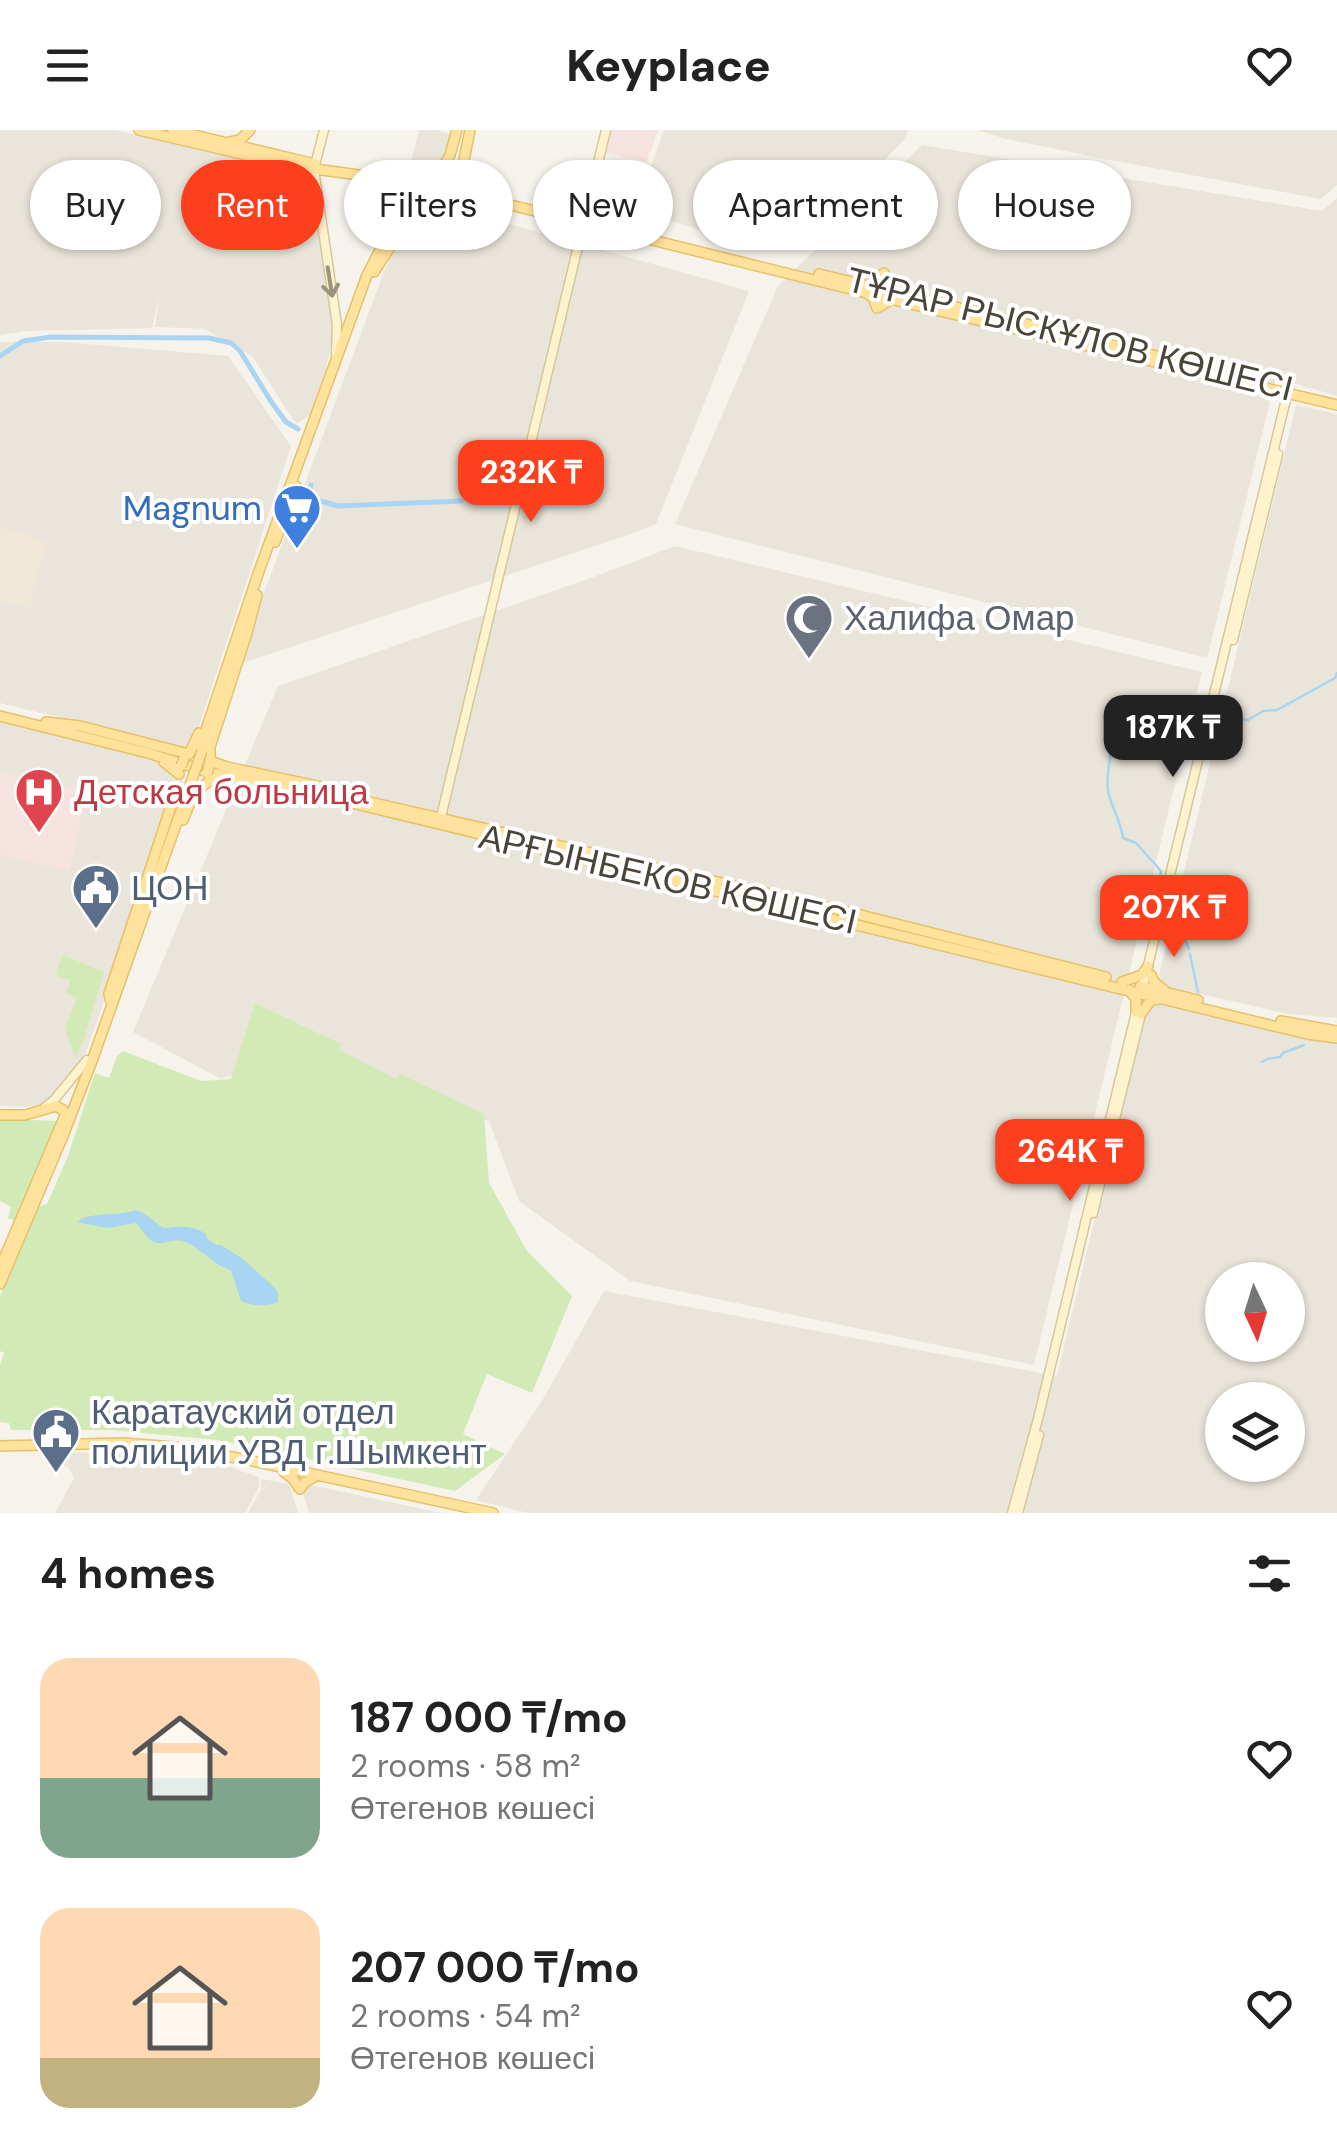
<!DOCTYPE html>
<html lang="en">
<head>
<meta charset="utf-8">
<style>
	body { margin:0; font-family:"DM Sans",sans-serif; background:#f6f6f6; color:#222; height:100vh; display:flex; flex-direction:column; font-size:38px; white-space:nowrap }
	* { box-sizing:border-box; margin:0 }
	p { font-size:32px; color:#767676 }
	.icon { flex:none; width:55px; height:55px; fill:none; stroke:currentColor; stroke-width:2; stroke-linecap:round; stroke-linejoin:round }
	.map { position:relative; height:1383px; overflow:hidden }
	.details { display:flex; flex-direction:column; background:#fff; flex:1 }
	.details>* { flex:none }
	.guide { position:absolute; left:30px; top:30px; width:1278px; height:90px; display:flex; gap:20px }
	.needle { width:65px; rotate:176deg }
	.buttons { position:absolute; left:1205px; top:1132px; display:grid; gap:20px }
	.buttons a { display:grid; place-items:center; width:100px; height:100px; border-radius:50%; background:#fff; box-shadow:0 2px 8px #0004; font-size:50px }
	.price { position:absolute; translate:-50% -85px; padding:0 22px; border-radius:20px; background:#fc3f1d; color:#fff; font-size:32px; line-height:65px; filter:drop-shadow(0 2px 5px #0008) }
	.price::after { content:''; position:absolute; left:50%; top:60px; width:30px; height:22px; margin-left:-15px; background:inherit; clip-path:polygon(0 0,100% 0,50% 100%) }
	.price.current { background:#222; color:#fff }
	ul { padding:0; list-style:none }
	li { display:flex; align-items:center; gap:30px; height:250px; padding:0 40px }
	li span { display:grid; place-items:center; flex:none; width:280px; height:200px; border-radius:30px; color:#555 }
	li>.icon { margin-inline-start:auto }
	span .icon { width:120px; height:120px; fill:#fffc; stroke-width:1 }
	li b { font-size:42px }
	h2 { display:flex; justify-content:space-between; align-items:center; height:120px; padding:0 40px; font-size:42px }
	.tag { padding:0 35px; border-radius:45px; background:#fff; box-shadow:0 2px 8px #0004; font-size:35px; line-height:90px }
	.tag.current { background:#fc3f1d; color:#fff }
	header { display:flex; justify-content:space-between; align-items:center; height:130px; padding:0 40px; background:#fff; font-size:45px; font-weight:800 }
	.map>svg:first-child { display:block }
	.residential { fill:#eae5da; fill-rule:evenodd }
	.education { fill:#efe8d6 }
	.medical { fill:#f6e3e0 }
	.green { fill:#d2eab5 }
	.water { fill:#a9d4f2 }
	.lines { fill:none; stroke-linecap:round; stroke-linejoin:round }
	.stream { stroke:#a9d4f2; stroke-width:2.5 }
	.canal { stroke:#a9d4f2; stroke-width:5 }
	.secondary-casing { stroke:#d6c79b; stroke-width:11 }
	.primary-casing { stroke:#e6c16a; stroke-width:12 }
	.secondary { stroke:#fff3cd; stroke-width:8 }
	.primary { stroke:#ffe39c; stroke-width:9 }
	.primary-bridge-casing { stroke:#e6c16a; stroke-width:12; stroke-linecap:butt }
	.primary-bridge { stroke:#ffe39c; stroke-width:9 }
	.oneway { stroke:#9c937c }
	.labels { text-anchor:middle; stroke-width:8; stroke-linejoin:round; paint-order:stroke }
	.street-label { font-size:35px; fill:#4b4439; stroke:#fff }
	.shop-label { font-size:35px; fill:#366cbe; stroke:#fff; text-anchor:end }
	.worship-label { font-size:35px; fill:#5b616d; stroke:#fff; text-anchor:start }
	.health-label { font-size:35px; fill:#be3a42; stroke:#fff; text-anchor:start }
	.service-label { font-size:35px; fill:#4e5e75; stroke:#fff; text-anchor:start }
</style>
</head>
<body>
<header><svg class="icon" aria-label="menu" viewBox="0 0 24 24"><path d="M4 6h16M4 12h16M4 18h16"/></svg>Keyplace<svg class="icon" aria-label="heart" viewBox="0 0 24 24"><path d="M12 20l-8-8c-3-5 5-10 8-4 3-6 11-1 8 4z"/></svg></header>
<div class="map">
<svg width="1337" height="1383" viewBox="0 0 1337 1383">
	<rect width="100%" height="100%" fill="#f6f3ec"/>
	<!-- residential -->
	<path class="residential" d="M 0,0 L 115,0 L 300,43 L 316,68 L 333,208 L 316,281 L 296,294 L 252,226 L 205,199 L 155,197 L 160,163 L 152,198 L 26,201 L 0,205 Z
		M 419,0 L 437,0 L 451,5 L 441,38 L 411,31 Z
		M 664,0 L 908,0 L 905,9 L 816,100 L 741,116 L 716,105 L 641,81 L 640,68 Z
		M 977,0 L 1337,0 L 1337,55 L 1321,69 L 1105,29 L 1006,9 Z
		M 922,15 L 1322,81 L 1337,68 L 1337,266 L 1276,248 L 1207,528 L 675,394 L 778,156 Z
		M 456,79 L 749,161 L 656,394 L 622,407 L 237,535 L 390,126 Z
		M 0,212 L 64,212 L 228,226 L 291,316 L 191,620 L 0,573 Z
		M 1296,275 L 1337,284 L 1337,888 L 1289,884 L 1157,854 Z
		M 675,416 L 1202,542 L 1034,1235 L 630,1151 L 519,1071 L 489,991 L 307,934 L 219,948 L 133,902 L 278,556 L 588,449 Z
		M 0,591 L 188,636 L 83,930 L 53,965 L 41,974 L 27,977 L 0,976 Z
		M 1148,867 L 1337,912 L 1337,1383 L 528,1383 L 476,1370 L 543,1269 L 604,1161 L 1057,1246 ZM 1222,1150 L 1288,1150 L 1288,1215 L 1222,1215 ZM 1222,1270 L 1288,1270 L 1288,1335 L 1222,1335 Z
		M 46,1322 L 155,1324 L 215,1332 L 259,1347 L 259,1357 L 245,1383 L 55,1383 L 74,1348 L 69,1338 L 45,1326 Z
		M 262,1349 L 289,1354 L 298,1383 L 248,1383 L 262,1358 L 260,1356 Z
		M 306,1354 L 441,1383 L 309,1383 L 302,1359 Z"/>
	<!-- education -->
	<path class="education" d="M 0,397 L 33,405 L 34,408 L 48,413 L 40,437 L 30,478 L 0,471 Z"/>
	<!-- medical -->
	<path class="medical" d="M 610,0 L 658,0 L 647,32 L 604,23 Z
		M 0,641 L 88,660 L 69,741 L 0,725 Z"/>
	<!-- green -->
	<path class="green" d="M 63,825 L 104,842 L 83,912 L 75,928 L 65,899 L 77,868 L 66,863 L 70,850 L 55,845 Z
		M 255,873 L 341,914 L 339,920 L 396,949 L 400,944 L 484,984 L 489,1053 L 527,1121 L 572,1166 L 532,1263 L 487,1244 L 463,1304 L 505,1324 L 455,1361 L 218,1310 L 111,1300 L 11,1300 L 9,1293 L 0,1292 L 0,1235 L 4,1223 L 0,1221 L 0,1166 L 38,1077 L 47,1074 L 68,1026 L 95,943 L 109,948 L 117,926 L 123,921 L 201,951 L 231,949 Z
		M 0,989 L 59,991 C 41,1022 32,1058 16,1091 L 8,1088 L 11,1077 L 0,1071 Z"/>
	<!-- water -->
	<path class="water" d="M 136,1080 C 147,1083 158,1096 164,1098 C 167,1099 170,1097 173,1097 C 185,1096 196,1097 206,1104 L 207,1109 L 217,1115 L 221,1115 L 243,1129 L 275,1158 L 278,1163 L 278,1172 C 268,1177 251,1176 241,1171 L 231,1140 C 212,1135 202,1118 183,1111 C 173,1108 162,1117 152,1111 C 146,1107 141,1099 136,1093 L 108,1098 L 77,1092 C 90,1081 118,1087 136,1080 Z"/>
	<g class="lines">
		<!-- stream -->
		<path class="stream" d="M 1211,605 L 1240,589 L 1248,590 L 1263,581 L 1277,580 L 1335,548 L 1337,543
			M 1164,760 L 1160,748 L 1161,741 L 1136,713 L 1123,708 C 1121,691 1111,677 1108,661 C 1105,638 1115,617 1113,595 L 1117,589 L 1131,588 L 1193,605
			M 1167,768 L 1189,819
			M 1190,824 L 1198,862
			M 1262,932 L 1267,929 L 1280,927 L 1283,923 L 1304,915"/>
		<!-- canal -->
		<path class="canal" d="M 0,226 L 23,211 L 51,207 L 209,208 L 231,213 L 240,221 L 272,273 L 286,292 L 298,299
			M 311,355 L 307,367 L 338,376 L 461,371"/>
		<!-- secondary casing -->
		<g class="secondary-casing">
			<path id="secondary" d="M 324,0 L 314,39 L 337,195 L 336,225
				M 583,95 L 606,0
				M 1233,510 L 1278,324
				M 441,687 L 580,108
				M 1142,860 L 1289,257
				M 44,978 L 54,970 L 87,930 L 92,931
				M 1111,1005 L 1140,888
				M 1093,1083 L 1106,1028
				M 1012,1383 L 1038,1289 L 1137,878
				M 1018,1383 L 1039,1305"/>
		</g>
		<!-- primary casing -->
		<g class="primary-casing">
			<path id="primary" d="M 139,0 L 293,36 L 410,52 L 419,56 L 431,69 L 442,70 L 470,65 L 923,177 L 1337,275
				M 173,0 L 315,34
				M 230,12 L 240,10 L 250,0
				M 296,38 L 307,46 L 317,66
				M 440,42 L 450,25 L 457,0
				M 405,47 L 425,48 L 440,42 L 451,41 L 460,45 L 469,57 L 484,63
				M 437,65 L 450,48
				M 455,66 L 462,56 L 462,40 L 470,0
				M 573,85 L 588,73
				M 572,91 L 579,99 L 579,110
				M 374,142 C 392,113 410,86 441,71
				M 819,144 L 1174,230
				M 868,156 L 876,152 L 884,143
				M 867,163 L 873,168 L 877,178 L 891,170
				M 275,412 L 296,356
				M 257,465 L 247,503 L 210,617 L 210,631 L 227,637 L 360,665
				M 0,586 L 148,623 L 208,642 L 323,666 L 1307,904 L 1337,908
				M 46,592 L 80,596 L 189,624 L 199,603
				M 199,621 L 259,441 L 367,145 L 390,101 L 424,71
				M 164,632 L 179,644
				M 195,662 L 212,649 L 223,650
				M 352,668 L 853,783 L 1106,847
				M 183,690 L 192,668
				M 1151,845 L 1154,852 L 1164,860
				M 1122,852 L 1142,845 L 1148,836
				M 1140,856 L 1198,870
				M 1129,860 L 1136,869 L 1136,882
				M 110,869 L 109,864 L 175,664
				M 1141,884 L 1151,870 L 1161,869
				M 1281,891 L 1337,901
				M 0,985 L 25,985 L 56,976 L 63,980 L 65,985
				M 0,1138 L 66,983
				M 0,1154 L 63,1006 L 92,931 L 184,672
				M 0,1316 L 123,1313 L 174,1317 L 248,1330 L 493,1383
				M 284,1342 L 293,1349 L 300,1359 L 305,1352 L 313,1348"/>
		</g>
		<!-- secondary -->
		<use href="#secondary" class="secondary"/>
		<!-- primary -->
		<use href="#primary" class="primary"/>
		<!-- primary-bridge casing -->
		<g class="primary-bridge-casing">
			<path id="primary-bridge" d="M 181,636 L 184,629
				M 207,643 L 209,636
				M 184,672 L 202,621"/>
		</g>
		<!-- primary-bridge -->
		<use href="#primary-bridge" class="primary-bridge"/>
	</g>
	<!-- one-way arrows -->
	<defs><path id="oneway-shaft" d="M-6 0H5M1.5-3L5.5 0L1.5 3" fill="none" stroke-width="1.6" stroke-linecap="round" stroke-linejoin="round" transform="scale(2.5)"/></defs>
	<use class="oneway" href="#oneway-shaft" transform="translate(330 152) rotate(81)"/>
	<!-- icons -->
	<defs>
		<g id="supermarket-pin" transform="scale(2.5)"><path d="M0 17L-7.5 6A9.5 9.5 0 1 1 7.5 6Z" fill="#3f7fe0" stroke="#fff"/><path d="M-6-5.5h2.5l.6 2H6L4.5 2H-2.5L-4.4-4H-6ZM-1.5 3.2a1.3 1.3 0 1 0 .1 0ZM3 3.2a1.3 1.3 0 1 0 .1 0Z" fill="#fff"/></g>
		<g id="mosque-pin" transform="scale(2.5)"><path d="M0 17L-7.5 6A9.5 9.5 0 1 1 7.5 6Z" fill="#6b7280" stroke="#fff"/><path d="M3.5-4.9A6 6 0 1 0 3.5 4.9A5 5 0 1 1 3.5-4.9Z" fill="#fff"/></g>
		<g id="hospital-pin" transform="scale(2.5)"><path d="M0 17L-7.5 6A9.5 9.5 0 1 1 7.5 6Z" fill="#e0444e" stroke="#fff"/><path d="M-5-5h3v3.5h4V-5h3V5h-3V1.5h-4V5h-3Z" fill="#fff"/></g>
		<g id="civic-pin" transform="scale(2.5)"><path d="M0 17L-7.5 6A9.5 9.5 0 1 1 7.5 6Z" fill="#5c6f8a" stroke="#fff"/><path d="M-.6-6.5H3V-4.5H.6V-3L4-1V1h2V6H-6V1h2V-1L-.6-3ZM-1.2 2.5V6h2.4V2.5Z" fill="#fff"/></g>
	</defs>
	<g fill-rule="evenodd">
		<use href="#supermarket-pin" x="297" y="378"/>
		<use href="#mosque-pin" x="809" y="488"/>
		<use href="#hospital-pin" x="39" y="662"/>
		<use href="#civic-pin" x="96" y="758"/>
		<use href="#civic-pin" x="56" y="1302"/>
	</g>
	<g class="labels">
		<!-- street labels -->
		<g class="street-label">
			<text transform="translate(1070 204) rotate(14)" y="12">ТҰРАР РЫСКҰЛОВ КӨШЕСІ</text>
			<text transform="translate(668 749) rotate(13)" y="12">АРҒЫНБЕКОВ КӨШЕСІ</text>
		</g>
		<!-- shop labels -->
		<g class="shop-label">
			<text x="262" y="390">Magnum</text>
		</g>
		<!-- worship labels -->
		<g class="worship-label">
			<text x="844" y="500">Халифа Омар</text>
		</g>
		<!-- health labels -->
		<g class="health-label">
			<text x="74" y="674">Детская больница</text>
		</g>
		<!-- service labels -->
		<g class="service-label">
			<text x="131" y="770">ЦОН</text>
			<text x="91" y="1294">Каратауский отдел<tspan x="91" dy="40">полиции УВД г.Шымкент</tspan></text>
		</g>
	</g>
</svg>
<div class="buttons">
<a><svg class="needle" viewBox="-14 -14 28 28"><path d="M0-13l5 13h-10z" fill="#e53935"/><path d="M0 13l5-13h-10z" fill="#767676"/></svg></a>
<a><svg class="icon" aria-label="layers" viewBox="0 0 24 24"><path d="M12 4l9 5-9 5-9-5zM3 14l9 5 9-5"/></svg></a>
</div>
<b class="price" style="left:531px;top:395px">232K ₸</b>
<b class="price current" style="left:1173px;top:650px">187K ₸</b>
<b class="price" style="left:1174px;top:830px">207K ₸</b>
<b class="price" style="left:1070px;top:1074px">264K ₸</b>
<div class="guide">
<a class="tag">Buy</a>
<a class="tag current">Rent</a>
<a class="tag">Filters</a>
<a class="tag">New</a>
<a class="tag">Apartment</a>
<a class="tag">House</a>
</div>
</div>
<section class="details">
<h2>4 homes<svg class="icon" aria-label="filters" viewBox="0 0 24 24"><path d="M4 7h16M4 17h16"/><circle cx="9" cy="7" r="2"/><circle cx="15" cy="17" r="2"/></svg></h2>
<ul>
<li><span style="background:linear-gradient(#ffd9b3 60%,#7fa58c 0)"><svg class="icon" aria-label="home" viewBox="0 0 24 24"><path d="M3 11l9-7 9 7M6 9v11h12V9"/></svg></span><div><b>187 000 ₸/mo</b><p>2 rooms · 58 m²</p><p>Өтегенов көшесі</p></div><svg class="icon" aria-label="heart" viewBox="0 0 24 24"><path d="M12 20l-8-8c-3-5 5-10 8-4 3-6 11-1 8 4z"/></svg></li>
<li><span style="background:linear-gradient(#ffd9b3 75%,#c2b280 0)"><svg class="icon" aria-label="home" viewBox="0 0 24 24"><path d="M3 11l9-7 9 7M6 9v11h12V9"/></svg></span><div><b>207 000 ₸/mo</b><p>2 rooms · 54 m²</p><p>Өтегенов көшесі</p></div><svg class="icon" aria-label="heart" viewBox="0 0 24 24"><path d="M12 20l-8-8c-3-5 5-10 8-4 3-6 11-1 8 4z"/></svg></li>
</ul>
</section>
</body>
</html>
